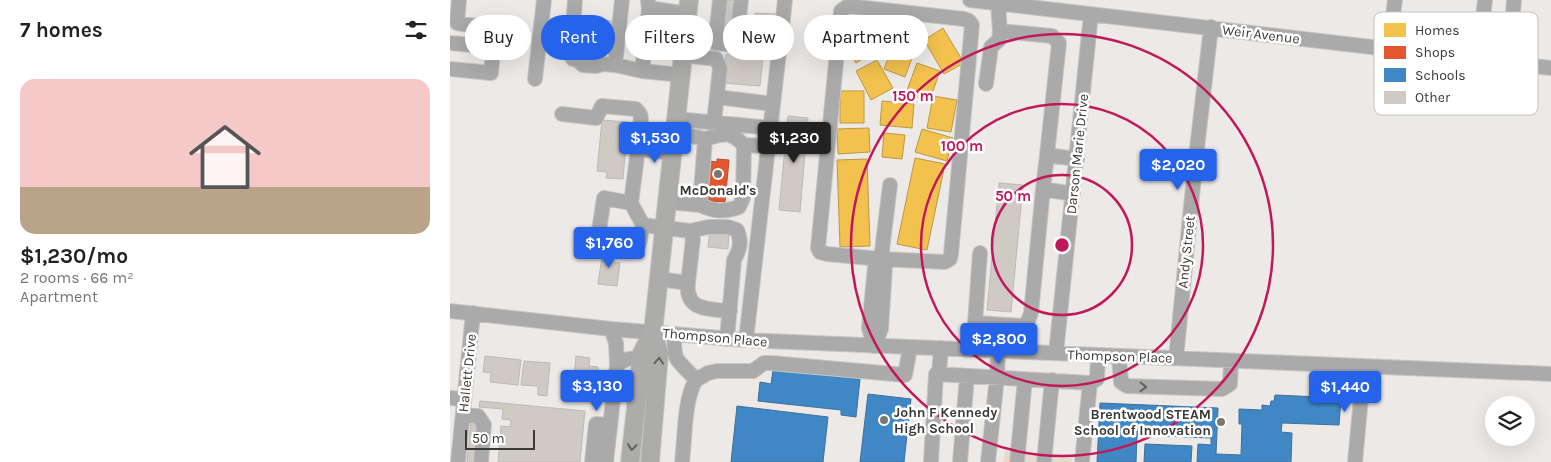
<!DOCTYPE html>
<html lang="en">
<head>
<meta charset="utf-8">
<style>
	body { margin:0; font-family:Karla,sans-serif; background:#f6f6f6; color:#222; height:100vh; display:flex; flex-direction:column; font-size:19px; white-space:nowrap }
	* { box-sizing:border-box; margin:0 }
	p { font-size:16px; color:#767676 }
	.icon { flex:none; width:28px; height:28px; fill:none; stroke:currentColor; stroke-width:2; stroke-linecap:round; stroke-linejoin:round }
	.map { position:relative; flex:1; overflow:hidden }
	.panel { display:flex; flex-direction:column; background:#fff; width:450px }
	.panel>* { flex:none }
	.hud { position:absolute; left:15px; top:15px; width:475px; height:45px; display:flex; gap:10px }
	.controls { position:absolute; left:1035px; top:396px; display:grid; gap:10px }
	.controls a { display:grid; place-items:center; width:50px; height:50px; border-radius:50%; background:#fff; box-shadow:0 5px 20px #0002; font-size:25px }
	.scale { position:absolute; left:15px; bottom:12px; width:70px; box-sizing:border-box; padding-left:5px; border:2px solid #3b3936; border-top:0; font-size:14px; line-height:18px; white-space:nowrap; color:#3b3936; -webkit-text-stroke:4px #fff; paint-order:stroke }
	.price { position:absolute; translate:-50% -42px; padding:0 11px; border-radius:5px; background:#2563eb; color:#fff; font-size:16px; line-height:32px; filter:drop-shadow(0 1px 2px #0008) }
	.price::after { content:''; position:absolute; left:50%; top:30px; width:15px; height:11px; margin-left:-8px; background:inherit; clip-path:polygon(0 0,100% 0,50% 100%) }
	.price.active { background:#222; color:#fff }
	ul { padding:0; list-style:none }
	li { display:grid; align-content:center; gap:10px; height:265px; padding:0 20px }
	li span { display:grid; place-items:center; height:155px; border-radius:15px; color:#555 }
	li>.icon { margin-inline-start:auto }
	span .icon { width:90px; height:90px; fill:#fffc; stroke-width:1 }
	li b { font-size:21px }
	h2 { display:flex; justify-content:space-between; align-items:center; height:60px; padding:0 20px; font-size:21px }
	.tag { padding:0 18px; border-radius:22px; background:#fff; box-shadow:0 5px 20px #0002; font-size:18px; line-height:45px }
	.tag.active { background:#2563eb; color:#fff }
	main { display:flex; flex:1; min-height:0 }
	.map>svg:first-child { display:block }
	.green { fill:#e6dacc }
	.homes { fill:#f2c14e; stroke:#bb9847 }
	.shops { fill:#e4572e; stroke:#b14e30 }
	.schools { fill:#3f88c5; stroke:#3e709a }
	.building { fill:#cfcac3; stroke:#bcbab7 }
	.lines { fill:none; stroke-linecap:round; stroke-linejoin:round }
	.minor-tunnel { stroke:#c9c6c3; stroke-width:14; stroke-dasharray:14 7; stroke-linecap:butt }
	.minor-casing { stroke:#c8c6c4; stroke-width:16 }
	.major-casing { stroke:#c8c6c4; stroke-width:20 }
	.minor { stroke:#aaa; stroke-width:14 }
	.major { stroke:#acadab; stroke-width:18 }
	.oneway { stroke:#63625f }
	.oneway2 { stroke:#62615f }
	.ring { fill:none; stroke:#c2185b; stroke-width:2.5 }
	.poi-dot { fill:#797774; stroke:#fff; stroke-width:2 }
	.labels { text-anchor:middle; stroke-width:5; stroke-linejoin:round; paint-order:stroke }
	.street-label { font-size:14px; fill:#3b3936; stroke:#fff }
	.poi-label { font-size:14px; font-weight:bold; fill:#3b3936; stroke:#fff }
	.key { fill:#fff; stroke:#c4c4c3; stroke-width:1 }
	.key-label { font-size:14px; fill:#3b3936 }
	.centre { fill:#c2185b; stroke:#fff; stroke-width:2.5 }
	.ring-label { font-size:15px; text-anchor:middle; font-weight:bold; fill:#c2185b; stroke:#fff; stroke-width:5; stroke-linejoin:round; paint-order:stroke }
</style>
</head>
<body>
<main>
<section class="panel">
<h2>7 homes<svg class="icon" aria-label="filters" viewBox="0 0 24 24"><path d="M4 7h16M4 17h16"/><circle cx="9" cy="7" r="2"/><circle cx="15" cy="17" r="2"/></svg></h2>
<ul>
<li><span style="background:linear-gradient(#f6c9c9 70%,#b9a48a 0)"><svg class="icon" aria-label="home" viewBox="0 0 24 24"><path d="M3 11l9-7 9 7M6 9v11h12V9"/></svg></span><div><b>$1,230/mo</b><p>2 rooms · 66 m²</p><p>Apartment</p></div></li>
</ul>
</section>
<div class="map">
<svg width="1101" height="462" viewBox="0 0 1101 462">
	<rect width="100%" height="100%" fill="#ece9e6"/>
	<!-- green -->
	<path class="green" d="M 555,451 L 623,458 L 622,462 L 553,462 Z"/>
	<!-- homes -->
	<path class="homes" d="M 429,23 L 440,42 L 406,63 L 394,43 Z
		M 493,28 L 514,63 L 494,74 L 474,40 Z
		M 448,32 L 469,39 L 455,77 L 434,69 Z
		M 427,60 L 443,88 L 421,100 L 406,71 Z
		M 467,63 L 490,71 L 479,102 L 456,93 Z
		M 390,91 L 414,91 L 414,123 L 390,123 Z
		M 483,96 L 507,100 L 501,132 L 477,128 Z
		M 432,101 L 464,104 L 462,128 L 430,125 Z
		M 419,128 L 420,152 L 388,154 L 387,129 Z
		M 472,129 L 503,138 L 497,161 L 465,152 Z
		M 434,133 L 455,135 L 452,159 L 432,157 Z
		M 465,158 L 495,164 L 477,250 L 447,244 Z
		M 417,159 L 420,246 L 390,247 L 387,160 Z"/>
	<!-- shops -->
	<path class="shops" d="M 267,159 L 279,160 L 275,202 L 258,201 L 260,187 L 257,187 L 259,161 L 267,162 Z"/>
	<!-- schools -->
	<path class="schools" d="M 323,370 L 410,379 L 406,417 L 391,415 L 391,410 L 308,401 L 310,382 L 321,384 Z
		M 418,394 L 461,399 L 454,462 L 410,462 Z
		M 825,395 L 891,398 L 889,425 L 832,423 L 831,432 L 842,433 L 841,462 L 747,462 L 748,444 L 761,445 L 761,438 L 687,435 L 686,462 L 647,462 L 650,403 L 768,408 L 766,454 L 791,455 L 792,424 L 789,424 L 789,409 L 812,410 L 812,405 L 820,406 L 821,401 L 824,401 Z
		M 287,406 L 378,417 L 373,462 L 281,462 Z
		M 695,444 L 742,446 L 741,462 L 694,462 Z"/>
	<!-- building -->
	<path class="building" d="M 275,0 L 285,1 L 282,41 L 271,40 Z
		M 305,13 L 325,14 L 322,48 L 303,46 Z
		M 133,17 L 162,21 L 158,52 L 146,51 L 145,61 L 135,59 L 136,50 L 129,50 Z
		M 276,54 L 313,58 L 310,86 L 273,83 Z
		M 338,116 L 358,118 L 350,212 L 329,210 Z
		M 152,120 L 178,122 L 173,179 L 156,178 L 157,172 L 147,171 Z
		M 549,183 L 573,185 L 561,312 L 537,310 Z
		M 260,229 L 279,231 L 278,249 L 258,247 Z
		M 153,250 L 165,251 L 163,262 L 170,263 L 167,286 L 148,284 Z
		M 35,356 L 71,360 L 68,385 L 40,382 L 41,373 L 33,372 Z
		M 126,356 L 140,358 L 139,366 L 148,367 L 147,381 L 138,380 L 137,389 L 123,387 Z
		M 74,361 L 100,363 L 97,396 L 88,395 L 88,386 L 71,385 Z
		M 30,401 L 135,411 L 130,462 L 48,462 L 51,426 L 60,427 L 61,420 L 52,419 L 53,409 L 29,407 Z
		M 21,422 L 29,423 L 25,462 L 17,462 Z"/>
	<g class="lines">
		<!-- minor-tunnel -->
		<path class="minor-tunnel" d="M 274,9 L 285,10
			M 273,20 L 283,21
			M 272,30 L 282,31
			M 135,56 L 145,57"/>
		<!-- minor casing -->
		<g class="minor-casing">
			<path id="minor" d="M 125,0 L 121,56 L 123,59 L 128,60 L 133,65 L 146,66 L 153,64 L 165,65
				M 172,0 L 165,65 L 192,71
				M 270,0 L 265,43 L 286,45 L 291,0
				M 520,0 L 1101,68
				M 198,1 L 199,8 L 237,14
				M 548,4 L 550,31 L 602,36 L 609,43 L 597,155 L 627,159
				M 398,6 L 514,19 L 519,21 L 522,25 L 501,254 L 500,259 L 495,262 L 431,259 L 377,254 L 370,252 L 368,248 L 391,11 Z
				M 199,8 L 192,71 L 231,75
				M 235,34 L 266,38
				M 0,43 L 43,47
				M 939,49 L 945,0
				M 233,55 L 266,59 L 270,68 L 264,122
				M 1028,60 L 1035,0
				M 1059,63 L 1064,0
				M 0,69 L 41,73 L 45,29 L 7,23 L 9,0
				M 85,79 L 94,0
				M 536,84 L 541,47 L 549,40 L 550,31
				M 267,97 L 323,104
				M 112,114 L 146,118 L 152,106 L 186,109 L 190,114 L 191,118 L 188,149
				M 226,119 L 321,128
				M 225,132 L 255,139 L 269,135 L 278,134 L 286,138 L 294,145 L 293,198 L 289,207 C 273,212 266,212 250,205
				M 294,145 L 319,146
				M 223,153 L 188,149 L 181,203 L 193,225 L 240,231 L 258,227 L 278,227 L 287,230 C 292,242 290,249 284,260 L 277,339
				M 593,189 L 597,155
				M 217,202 L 250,205 L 255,139
				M 181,203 L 154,198 L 148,237 L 189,244 L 193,225
				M 431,259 L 435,267 L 431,329 L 424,346 L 419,328 L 425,267 Z
				M 431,259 L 440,185
				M 209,279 L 238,283 C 235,311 259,309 280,311
				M 238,283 L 243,239 L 240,231
				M 0,311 L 161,329 L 296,340 L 1101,374
				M 525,323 L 530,253
				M 161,329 L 166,343 L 167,365 C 175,358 181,358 191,359
				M 224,334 C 225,342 223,352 227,359 C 230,364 241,374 246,380 C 234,398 235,439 232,462
				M 296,340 L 335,0
				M 521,350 L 525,323 L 576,326 L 581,313 L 593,189 L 623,194
				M 606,353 L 641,14
				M 669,357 L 671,382 L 677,386 L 772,389 L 780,384 L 781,361
				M 726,358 L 745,166 L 761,27
				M 489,374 L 491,348
				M 246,380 L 258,373 L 267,371 L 303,371 L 314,363 L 321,363 L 455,375 L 460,348
				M 0,398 L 14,399
				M 13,415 L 28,416 L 34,425 L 31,462
				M 8,462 L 23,313
				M 142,462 L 146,424 L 160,425
				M 156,462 L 167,365
				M 481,462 L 486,374 L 640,383
				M 510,462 L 517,376
				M 538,462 L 547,377 L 548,351
				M 567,462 L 575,379
				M 594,462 L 602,380
				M 632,462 L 640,383 L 647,379 L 648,356
				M 905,462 L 914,366"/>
		</g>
		<!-- major casing -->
		<g class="major-casing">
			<path id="major" d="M 180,462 L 192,353 L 203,332
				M 200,462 L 209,354 L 203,332 L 239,0"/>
		</g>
		<!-- minor -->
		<use href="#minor" class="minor"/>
		<!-- major -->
		<use href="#major" class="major"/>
	</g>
	<!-- one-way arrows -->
	<defs><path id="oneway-chevron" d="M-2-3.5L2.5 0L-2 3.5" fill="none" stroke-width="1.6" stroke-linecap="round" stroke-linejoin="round" transform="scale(1.25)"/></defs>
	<g class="oneway">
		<use href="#oneway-chevron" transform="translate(209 361) rotate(-87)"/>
		<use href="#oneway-chevron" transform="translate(182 447) rotate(96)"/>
	</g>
	<use class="oneway2" href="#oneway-chevron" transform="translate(693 387) rotate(2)"/>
	<!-- distance rings -->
	<g class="ring">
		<circle cx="612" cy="245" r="70"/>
		<circle cx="612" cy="245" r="141"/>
		<circle cx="612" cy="245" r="211"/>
	</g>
	<!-- markers -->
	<g class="poi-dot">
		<circle cx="268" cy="174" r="5"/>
		<circle cx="434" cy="420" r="5"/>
		<circle cx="771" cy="422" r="5"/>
	</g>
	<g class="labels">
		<!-- street labels -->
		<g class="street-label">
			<text transform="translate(811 34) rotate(7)" y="5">Weir Avenue</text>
			<text transform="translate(627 154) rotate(-84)" y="5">Darson Marie Drive</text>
			<text transform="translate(736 252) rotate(-84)" y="5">Andy Street</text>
			<text transform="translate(265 337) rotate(5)" y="5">Thompson Place</text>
			<text transform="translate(670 356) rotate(2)" y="5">Thompson Place</text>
			<text transform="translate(17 373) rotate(-84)" y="5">Hallett Drive</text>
		</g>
		<!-- poi labels -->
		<g class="poi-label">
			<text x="268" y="195">McDonald's</text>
			<text x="444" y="417" text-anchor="start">John F Kennedy<tspan x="444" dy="16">High School</tspan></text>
			<text x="761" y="419" text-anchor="end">Brentwood STEAM<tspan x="761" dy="16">School of Innovation</tspan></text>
		</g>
	</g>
	<!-- legend -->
	<rect x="924" y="12" width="164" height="103" rx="8" class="key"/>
	<rect x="934" y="23" width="22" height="14" fill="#f2c14e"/>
	<rect x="934" y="46" width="22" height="13" fill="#e4572e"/>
	<rect x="934" y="68" width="22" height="14" fill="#3f88c5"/>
	<rect x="934" y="91" width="22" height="13" fill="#cfcac3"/>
	<g class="key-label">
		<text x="965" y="35">Homes</text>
		<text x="965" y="57">Shops</text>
		<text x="965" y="80">Schools</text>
		<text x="965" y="102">Other</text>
	</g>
	<circle cx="612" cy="245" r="8" class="centre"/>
	<g class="ring-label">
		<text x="463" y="101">150 m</text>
		<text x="512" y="151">100 m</text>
		<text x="563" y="201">50 m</text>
	</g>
</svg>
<div class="controls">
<a><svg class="icon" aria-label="layers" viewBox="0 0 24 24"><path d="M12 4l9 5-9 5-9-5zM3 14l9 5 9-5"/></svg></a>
</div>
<div class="scale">50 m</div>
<b class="price" style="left:205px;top:164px">$1,530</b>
<b class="price active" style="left:344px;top:164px">$1,230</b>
<b class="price" style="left:728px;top:191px">$2,020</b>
<b class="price" style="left:159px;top:269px">$1,760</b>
<b class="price" style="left:549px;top:365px">$2,800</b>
<b class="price" style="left:147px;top:412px">$3,130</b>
<b class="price" style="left:895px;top:413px">$1,440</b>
<div class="hud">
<a class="tag">Buy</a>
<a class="tag active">Rent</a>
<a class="tag">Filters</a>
<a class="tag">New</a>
<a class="tag">Apartment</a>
</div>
</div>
</main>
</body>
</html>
